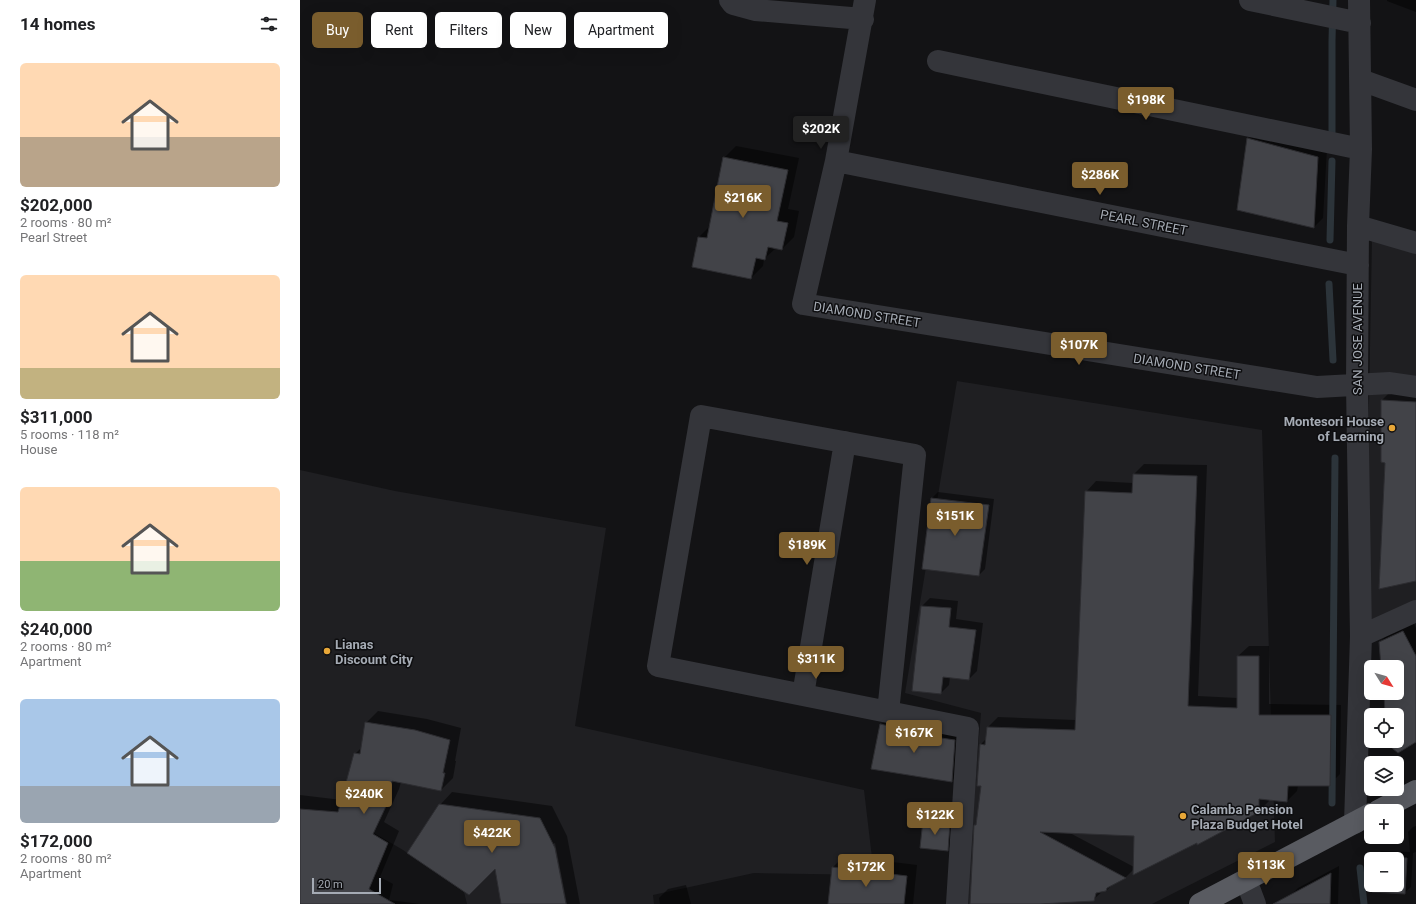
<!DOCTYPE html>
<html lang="en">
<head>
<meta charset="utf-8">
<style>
	body { margin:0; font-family:Roboto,sans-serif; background:#f2f2f2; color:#202124; height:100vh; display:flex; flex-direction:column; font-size:15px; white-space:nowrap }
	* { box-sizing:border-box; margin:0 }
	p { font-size:13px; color:#757577 }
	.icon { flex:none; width:22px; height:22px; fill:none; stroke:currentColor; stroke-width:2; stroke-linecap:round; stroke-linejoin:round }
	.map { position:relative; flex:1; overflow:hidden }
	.panel { display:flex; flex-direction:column; background:#fff; width:300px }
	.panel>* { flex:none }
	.hud { position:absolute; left:12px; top:12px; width:380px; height:36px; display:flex; gap:8px }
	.needle { width:26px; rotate:127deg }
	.tools { position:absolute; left:1064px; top:660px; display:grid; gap:8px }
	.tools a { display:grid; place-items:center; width:40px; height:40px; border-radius:6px; background:#fff; box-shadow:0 4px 16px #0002; font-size:20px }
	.scale { position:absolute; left:12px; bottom:10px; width:69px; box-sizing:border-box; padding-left:4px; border:2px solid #a5abb4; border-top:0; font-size:11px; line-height:14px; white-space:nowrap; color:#a5abb4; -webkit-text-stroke:3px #0e0e10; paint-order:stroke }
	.price { position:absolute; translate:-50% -34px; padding:0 9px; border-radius:4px; background:#7a5d2d; color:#fff; font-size:13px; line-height:26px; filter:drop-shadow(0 1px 2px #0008) }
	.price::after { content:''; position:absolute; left:50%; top:24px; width:12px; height:9px; margin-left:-6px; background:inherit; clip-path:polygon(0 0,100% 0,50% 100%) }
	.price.current { background:#222; color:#fff }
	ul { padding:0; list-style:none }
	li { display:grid; align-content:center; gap:8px; height:212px; padding:0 20px }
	li span { display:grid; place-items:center; height:124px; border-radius:6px; color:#555 }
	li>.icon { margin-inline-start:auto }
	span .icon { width:72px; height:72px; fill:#fffc; stroke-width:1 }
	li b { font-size:17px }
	h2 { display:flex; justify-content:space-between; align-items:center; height:48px; padding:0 20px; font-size:17px }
	.pill { padding:0 14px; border-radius:6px; background:#fff; box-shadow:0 4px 16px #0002; font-size:14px; line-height:36px }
	.pill.current { background:#7a5d2d; color:#fff }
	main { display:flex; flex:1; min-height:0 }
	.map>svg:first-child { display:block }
	.built { fill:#1f1f22 }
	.shadow { fill:#0007; fill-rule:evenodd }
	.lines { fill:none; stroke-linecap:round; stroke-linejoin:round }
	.stream { stroke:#2c343a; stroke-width:7 }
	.building { fill:#424348; stroke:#2d2d31 }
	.minor { stroke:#34353a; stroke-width:22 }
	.trunk { stroke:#595b61; stroke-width:22 }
	.poi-dot { fill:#e8a738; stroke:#0e0e10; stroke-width:1.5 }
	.labels { text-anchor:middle; stroke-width:3; stroke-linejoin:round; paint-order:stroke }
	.street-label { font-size:13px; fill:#a5abb4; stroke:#0e0e10 }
	.poi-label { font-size:13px; font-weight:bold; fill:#a5abb4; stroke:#0e0e10; text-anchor:start }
</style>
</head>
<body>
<main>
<section class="panel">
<h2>14 homes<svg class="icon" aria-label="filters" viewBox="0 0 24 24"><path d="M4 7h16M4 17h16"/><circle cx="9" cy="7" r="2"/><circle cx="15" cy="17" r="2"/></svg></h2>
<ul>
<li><span style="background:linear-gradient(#ffd9b3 60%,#b9a48a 0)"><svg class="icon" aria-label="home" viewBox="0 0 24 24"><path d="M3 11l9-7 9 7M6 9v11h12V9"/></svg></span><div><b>$202,000</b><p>2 rooms · 80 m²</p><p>Pearl Street</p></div></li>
<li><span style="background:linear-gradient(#ffd9b3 75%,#c2b280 0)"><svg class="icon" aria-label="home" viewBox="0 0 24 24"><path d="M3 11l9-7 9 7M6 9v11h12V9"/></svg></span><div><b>$311,000</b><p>5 rooms · 118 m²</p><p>House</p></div></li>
<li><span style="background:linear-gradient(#ffd9b3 60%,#8fb573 0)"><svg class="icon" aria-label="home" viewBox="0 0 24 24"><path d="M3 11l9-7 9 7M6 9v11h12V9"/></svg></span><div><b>$240,000</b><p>2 rooms · 80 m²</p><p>Apartment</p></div></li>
<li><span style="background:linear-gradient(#a9c7e8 70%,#9aa5b1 0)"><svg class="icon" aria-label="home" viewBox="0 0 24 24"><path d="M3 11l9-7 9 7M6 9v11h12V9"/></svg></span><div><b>$172,000</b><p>2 rooms · 80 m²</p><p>Apartment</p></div></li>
</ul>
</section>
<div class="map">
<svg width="1116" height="904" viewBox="0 0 1116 904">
	<rect width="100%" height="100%" fill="#131315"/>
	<!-- built -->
	<path class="built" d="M 1072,238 L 1116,251 L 1116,605 L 1065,622 Z
		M 657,381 L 962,430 L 975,842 L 852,904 L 665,904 L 681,713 L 605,693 Z
		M 0,470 L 95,491 L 306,528 L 275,726 L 564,790 L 574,875 L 454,873 L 353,895 L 354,904 L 167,904 L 164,892 L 103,850 L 36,811 L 24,863 L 81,896 L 79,904 L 0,904 Z"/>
	<!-- shadow -->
	<path class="shadow" d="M 1087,0 L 1116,0 L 1116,12 L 1087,1 Z
		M 957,130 L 1027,148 L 1023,218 L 1014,227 L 948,139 Z
		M 436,146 L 499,158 L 488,209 L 499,211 L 494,237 L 482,249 L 476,248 L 464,259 L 463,266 L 451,278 L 399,237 L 410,226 L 424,158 Z
		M 1092,390 L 1116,392 L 1116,581 L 1086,462 L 1082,400 Z
		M 844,464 L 907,465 L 898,696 L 938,698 L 938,656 L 949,646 L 969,646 L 969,704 L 1041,705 L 1040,774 L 1030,784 L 998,785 L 997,791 L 987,801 L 969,799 L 969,801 L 959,811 L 898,842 L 834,869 L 825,878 L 813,884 L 806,891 L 803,891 L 793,900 L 749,902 L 749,904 L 670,904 L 675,825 L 677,823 L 682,786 L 681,744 L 687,738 L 688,727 L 698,717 L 776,720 L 786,492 L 796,481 L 833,483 L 834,474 ZM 770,833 L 835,835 L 834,867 Z
		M 638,492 L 694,499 L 685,569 L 679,575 L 632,498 Z
		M 630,598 L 658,601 L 656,619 L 683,623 L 677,671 L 669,679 L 650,677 L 649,685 L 641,693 L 613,690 L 622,606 Z
		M 1113,622 L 1116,628 L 1116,740 L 1087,742 L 1087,741 L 1097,741 L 1097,715 L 1086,715 L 1085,693 L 1097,693 L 1097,667 L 1082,667 L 1080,642 L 1090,632 Z
		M 78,711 L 127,719 L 161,728 L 155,761 L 156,761 L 153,778 L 141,790 L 101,782 L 99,789 L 84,822 L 99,831 L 80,877 L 93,884 L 89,900 L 120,904 L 0,904 L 0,795 L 42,800 L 55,754 L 62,747 L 66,723 Z
		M 587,719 L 660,734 L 658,775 L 652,781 L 581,725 Z
		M 152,792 L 252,806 L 267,836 L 280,904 L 267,904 L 255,843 L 253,844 L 265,904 L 202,904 L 194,851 L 140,805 Z
		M 630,814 L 655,817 L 653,844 L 647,850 L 624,820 Z
		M 1116,826 L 1116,852 L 1113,853 L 1111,887 L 1104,893 L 1073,885 L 1097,885 L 1097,859 L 1075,859 L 1075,857 L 1081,851 L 1110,852 L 1108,832 L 1113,827 Z
		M 544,856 L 617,865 L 613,904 L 530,904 L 533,867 Z
		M 1039,866 L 1038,904 L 992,904 L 990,896 L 998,888 Z
		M 386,885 L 391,904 L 360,904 L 359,898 L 368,889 Z"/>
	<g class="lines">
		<!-- stream -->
		<path class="stream" d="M 1032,132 L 1032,41 L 1033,0
			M 1030,240 L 1032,161
			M 1029,284 L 1033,360
			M 1032,803 L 1035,458
			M 1060,868 L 1064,904"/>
	</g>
	<!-- building -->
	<path class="building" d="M 947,138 L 1018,157 L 1014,228 L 937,210 Z
		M 423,157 L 488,170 L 477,221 L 488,223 L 482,250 L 468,247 L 465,260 L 456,258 L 451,279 L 392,267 L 398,237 L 407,238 Z
		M 1081,400 L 1116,402 L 1116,581 L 1079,589 L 1085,463 L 1081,462 Z
		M 833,474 L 897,476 L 888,706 L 937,708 L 937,656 L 959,656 L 959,715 L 1031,715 L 1030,786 L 988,786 L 987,802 L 959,799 L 959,812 L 897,845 L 897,843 L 833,875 L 834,836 L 740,832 L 826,878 L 807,888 L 806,891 L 796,893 L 794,901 L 740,904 L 670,904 L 674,825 L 676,825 L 681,786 L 677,786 L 680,744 L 685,745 L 687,727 L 775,730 L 785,491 L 832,493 Z
		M 631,498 L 689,505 L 679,576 L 622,569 Z
		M 621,606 L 651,608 L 649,627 L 676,630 L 669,680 L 643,677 L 641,694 L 612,691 Z
		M 1103,631 L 1116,656 L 1116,742 L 1098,753 L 1086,743 L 1086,741 L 1097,741 L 1097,715 L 1085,715 L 1084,693 L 1097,693 L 1097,667 L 1081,667 L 1079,642 Z
		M 65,722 L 115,730 L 150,740 L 143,773 L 145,773 L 141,791 L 92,781 L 88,802 L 73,834 L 88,843 L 69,889 L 95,904 L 0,904 L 0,809 L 38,812 L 54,753 L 60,754 Z
		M 580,724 L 620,733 L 620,735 L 655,740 L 652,782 L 571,769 Z
		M 139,804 L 240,818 L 255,848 L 266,904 L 201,904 L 195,869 L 169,895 L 107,853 Z
		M 623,820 L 650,823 L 648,851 L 620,848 Z
		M 1074,856 L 1107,858 L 1105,894 L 1072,892 L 1072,885 L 1097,885 L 1097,859 L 1074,859 Z
		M 532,867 L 607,876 L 604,904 L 528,904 Z
		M 1031,873 L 1030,904 L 973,904 Z"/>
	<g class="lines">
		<!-- minor -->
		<path class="minor" d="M 430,0 L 433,4 L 455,10 L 563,19
			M 565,0 L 536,161 L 503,304 L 1017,387 L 1090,383 L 1116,387
			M 950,0 L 1060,23
			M 638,61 L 1061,149
			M 1061,80 L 1116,100
			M 536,161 L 1058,265
			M 1058,226 L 1116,243
			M 1061,636 L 1116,611
			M 503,695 L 545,442
			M 588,712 L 615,455 L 401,416 L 358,666 L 668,728 L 657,904
			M 1055,823 L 1061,636 L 1057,385 L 1058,226 L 1061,149 L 1059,0
			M 946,880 L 955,904"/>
		<!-- trunk -->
		<path class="trunk" d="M 1078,811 L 1116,791
			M 900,904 L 1071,814"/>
	</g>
	<!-- markers -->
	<g class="poi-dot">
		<circle cx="1092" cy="428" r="4"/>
		<circle cx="27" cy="651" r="4"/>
		<circle cx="883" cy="816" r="4"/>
	</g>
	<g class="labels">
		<!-- street labels -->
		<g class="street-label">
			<text transform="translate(844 222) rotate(11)" y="5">PEARL STREET</text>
			<text transform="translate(567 314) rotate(9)" y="5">DIAMOND STREET</text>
			<text transform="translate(1057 339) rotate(-90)" y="5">SAN JOSE AVENUE</text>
			<text transform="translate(887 366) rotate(9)" y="5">DIAMOND STREET</text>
		</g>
		<!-- poi labels -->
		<g class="poi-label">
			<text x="1084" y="426" text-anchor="end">Montesori House<tspan x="1084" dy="15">of Learning</tspan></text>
			<text x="35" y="649">Lianas<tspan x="35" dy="15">Discount City</tspan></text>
			<text x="891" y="814">Calamba Pension<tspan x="891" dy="15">Plaza Budget Hotel</tspan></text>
		</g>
	</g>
</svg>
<div class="tools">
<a><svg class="needle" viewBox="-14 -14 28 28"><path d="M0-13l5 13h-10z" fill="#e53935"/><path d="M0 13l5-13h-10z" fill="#757577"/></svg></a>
<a><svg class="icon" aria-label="locate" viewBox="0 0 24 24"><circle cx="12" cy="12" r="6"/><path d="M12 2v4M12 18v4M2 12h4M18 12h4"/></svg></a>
<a><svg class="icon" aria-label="layers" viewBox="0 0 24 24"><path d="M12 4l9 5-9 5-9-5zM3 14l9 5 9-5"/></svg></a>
<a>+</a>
<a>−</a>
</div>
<div class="scale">20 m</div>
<b class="price" style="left:846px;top:121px">$198K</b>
<b class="price current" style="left:521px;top:150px">$202K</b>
<b class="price" style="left:800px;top:196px">$286K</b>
<b class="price" style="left:443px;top:219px">$216K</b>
<b class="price" style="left:779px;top:366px">$107K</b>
<b class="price" style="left:655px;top:537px">$151K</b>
<b class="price" style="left:507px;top:566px">$189K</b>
<b class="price" style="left:516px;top:680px">$311K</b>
<b class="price" style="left:614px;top:754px">$167K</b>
<b class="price" style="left:64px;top:815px">$240K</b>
<b class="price" style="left:635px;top:836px">$122K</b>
<b class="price" style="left:192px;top:854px">$422K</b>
<b class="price" style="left:966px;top:886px">$113K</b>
<b class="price" style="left:566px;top:888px">$172K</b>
<div class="hud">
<a class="pill current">Buy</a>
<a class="pill">Rent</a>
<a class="pill">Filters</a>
<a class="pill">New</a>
<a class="pill">Apartment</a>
</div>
</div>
</main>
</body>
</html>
